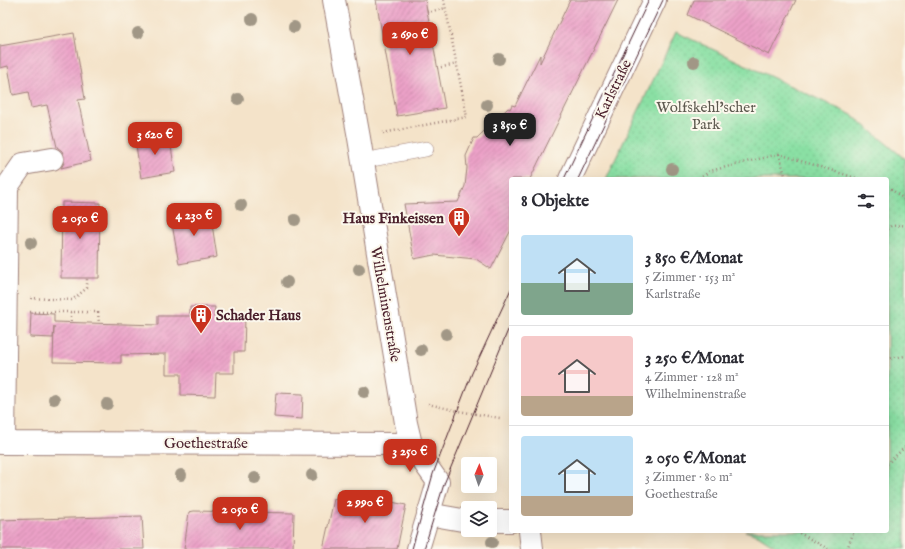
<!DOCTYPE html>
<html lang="de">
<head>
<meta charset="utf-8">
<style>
	body { margin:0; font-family:"IM FELL English",serif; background:#f7f7f7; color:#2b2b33; height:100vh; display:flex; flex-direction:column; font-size:15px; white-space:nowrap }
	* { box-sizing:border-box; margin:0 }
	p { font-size:13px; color:#7c7c81 }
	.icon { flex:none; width:22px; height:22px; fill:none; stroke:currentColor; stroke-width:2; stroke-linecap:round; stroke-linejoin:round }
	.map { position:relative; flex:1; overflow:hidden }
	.details { position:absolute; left:509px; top:177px; width:380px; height:356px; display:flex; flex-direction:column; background:#fff; border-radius:4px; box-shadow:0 4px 16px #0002 }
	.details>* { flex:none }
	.needle { width:26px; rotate:2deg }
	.buttons { position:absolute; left:461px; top:457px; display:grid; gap:8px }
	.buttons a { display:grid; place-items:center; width:36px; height:36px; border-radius:4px; background:#fff; box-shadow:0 4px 16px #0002; font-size:20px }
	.price { position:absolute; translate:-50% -34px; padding:0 9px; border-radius:8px; background:#c8321e; color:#fff; font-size:13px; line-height:26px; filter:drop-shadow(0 1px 2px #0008) }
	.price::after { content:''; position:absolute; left:50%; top:24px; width:12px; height:9px; margin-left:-6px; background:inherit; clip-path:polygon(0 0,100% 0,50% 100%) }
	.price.current { background:#222; color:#fff }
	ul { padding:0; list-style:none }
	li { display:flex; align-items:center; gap:12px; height:100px; padding:0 12px }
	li+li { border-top:1px solid #e1e1e2 }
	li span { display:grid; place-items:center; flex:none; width:112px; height:80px; border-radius:4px; color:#555 }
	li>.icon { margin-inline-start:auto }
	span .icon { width:48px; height:48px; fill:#fffc; stroke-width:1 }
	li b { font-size:17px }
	h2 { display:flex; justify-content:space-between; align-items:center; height:48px; padding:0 12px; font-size:17px }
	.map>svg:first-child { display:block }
	.park { fill:url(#park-dots); stroke:#6a8068 }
	.building { fill:url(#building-hatch) }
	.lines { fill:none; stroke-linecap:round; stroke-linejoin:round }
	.service-casing { stroke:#9f817a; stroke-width:16 }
	.minor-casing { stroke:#9f817a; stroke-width:24 }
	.tertiary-casing { stroke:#9f817a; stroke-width:24 }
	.path { stroke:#9f817a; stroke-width:2.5; stroke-dasharray:1 3; stroke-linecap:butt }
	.service { stroke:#fff; stroke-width:15 }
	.minor { stroke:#fff; stroke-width:22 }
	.tertiary { stroke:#fff; stroke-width:22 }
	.tram { stroke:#4a1f2b; stroke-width:1 }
	.tree { fill:#a19786 }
	.labels { text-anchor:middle; stroke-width:4; stroke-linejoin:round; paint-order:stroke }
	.street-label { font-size:15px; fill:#4a1f2b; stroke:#fbf7ec }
	.park-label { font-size:15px; fill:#5d594f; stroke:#fbf7ec }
	.poi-label { font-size:15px; font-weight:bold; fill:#4a1f2b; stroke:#fbf7ec; text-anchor:end }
</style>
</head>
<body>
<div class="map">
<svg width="905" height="549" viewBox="0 0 905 549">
	<defs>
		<pattern id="park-dots" width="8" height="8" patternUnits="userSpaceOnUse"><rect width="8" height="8" fill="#8ae0a4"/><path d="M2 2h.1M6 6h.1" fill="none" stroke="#79c08d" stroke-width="1.8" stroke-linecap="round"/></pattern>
		<pattern id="building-hatch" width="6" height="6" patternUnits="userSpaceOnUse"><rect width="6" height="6" fill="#eca1c8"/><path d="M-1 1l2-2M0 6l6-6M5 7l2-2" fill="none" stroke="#c183a3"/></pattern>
	</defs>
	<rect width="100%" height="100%" fill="#fbf7ec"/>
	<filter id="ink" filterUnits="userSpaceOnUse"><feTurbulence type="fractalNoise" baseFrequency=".025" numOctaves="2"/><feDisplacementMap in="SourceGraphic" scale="8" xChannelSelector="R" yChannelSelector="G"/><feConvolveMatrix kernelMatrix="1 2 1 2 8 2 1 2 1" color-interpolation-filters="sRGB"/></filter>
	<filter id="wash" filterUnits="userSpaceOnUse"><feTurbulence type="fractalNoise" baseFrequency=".012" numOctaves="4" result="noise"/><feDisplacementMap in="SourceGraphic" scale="16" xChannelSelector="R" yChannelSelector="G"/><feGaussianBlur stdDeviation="0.9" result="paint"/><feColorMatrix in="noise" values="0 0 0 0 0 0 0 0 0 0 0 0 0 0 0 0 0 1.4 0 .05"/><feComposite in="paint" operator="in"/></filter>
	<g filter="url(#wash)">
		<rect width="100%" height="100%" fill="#f4e3c9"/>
		<!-- park -->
		<path class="park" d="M 676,32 L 852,115 L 905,159 L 905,549 L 779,549 L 758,535 L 745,531 L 887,531 L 887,179 L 606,179 Z"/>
		<g id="blocks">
			<!-- building -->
			<path class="building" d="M 376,0 L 425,0 L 445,108 L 397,116 Z
				M 570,0 L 618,0 L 530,179 L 511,179 L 511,230 L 491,269 L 476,259 L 434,255 L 414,259 L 404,204 L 458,202 L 465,186 L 467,168 L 466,156 L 474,138 L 477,138 L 508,108 L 510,109 L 512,105 L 515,106 L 540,55 L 540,63 Z
				M 694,0 L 796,0 L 769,55 L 688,15 Z
				M 74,33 L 85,99 L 78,100 L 91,161 L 61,168 L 64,163 L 64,156 L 62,151 L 57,147 L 47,105 L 31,108 L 28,92 L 13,95 L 8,66 L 0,68 L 0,46 Z
				M 169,134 L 175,172 L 141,178 L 135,139 Z
				M 62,202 L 100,203 L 99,278 L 61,278 Z
				M 210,211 L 217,257 L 179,264 L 171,218 Z
				M 190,307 L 215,307 L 214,317 L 245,317 L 244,352 L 234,352 L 234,373 L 216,373 L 215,396 L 181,395 L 181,374 L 166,374 L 166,354 L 121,355 L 121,363 L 53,362 L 54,326 L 53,338 L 30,337 L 31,313 L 54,314 L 54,322 L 158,325 L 158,316 L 190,316 Z
				M 276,393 L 303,394 L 302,419 L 274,417 Z
				M 353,494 L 406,505 L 397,549 L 323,549 L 334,499 L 351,503 Z
				M 194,511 L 294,513 L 293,549 L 184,549 L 189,512 Z
				M 142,516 L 144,549 L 0,549 L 0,520 Z"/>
		</g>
	</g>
	<g filter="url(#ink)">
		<use href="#blocks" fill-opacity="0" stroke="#9f817a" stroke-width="1"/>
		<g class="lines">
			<!-- service casing -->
			<g class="service-casing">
				<path id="service" d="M 362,161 L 426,149"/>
			</g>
			<!-- minor casing -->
			<g class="minor-casing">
				<path id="minor" d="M 334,0 L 359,138 L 406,423 L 411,444 L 438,482 L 418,549
					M 0,443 L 411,444
					M 4,443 L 7,187 L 23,164 L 52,159
					M 428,514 L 468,521
					M 490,521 L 511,521"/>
			</g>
			<!-- tertiary casing -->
			<g class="tertiary-casing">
				<path id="tertiary" d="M 570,179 L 655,0
					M 530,531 L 532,549"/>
			</g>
			<!-- path -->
			<path class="path" d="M 427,12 L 446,8
				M 437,68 L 457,64
				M 383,133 L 467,117 L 444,0
				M 779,154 L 786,179
				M 699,179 L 710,171 L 779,154 L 859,179
				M 887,188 L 891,189 L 905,200
				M 887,229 L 891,226 L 905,225
				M 31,298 L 72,300 L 87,288 L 87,278
				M 30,312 L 98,312 L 99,324
				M 71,312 L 71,323
				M 887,359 L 905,356
				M 428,404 L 458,411 L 500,418
				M 887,464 L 905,447
				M 796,531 L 828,549
				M 847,549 L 854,531"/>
			<!-- service -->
			<use href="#service" class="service"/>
			<!-- minor -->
			<use href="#minor" class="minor"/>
			<!-- tertiary -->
			<use href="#tertiary" class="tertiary"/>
			<!-- tram -->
			<path class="tram" d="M 564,179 L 649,0
				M 578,179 L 663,0
				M 412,549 L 433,474 L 472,373 L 511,289
				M 424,549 L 444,484 L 511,323"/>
		</g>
		<!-- trees -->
		<g class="tree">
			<circle cx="252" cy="19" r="6"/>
			<circle cx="294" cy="27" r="6"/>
			<circle cx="138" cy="33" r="6"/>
			<circle cx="499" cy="59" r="6"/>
			<circle cx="694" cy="62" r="6"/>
			<circle cx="238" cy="99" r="6"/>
			<circle cx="487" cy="105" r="6"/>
			<circle cx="672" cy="169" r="6"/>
			<circle cx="241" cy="205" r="6"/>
			<circle cx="295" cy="220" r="6"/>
			<circle cx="31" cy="243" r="6"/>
			<circle cx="359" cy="269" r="6"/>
			<circle cx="287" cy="282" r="6"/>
			<circle cx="446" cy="334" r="6"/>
			<circle cx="421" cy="350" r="6"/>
			<circle cx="364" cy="392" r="6"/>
			<circle cx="54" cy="399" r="6"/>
			<circle cx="107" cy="404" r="6"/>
			<circle cx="181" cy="475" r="6"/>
			<circle cx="312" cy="475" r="6"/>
			<circle cx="255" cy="478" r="6"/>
			<circle cx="492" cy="542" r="6"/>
		</g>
	</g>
	<!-- icons -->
	<defs>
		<g id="building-pin" transform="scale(1.15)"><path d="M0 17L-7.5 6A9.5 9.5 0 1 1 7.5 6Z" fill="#c8321e" stroke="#fbf7ec"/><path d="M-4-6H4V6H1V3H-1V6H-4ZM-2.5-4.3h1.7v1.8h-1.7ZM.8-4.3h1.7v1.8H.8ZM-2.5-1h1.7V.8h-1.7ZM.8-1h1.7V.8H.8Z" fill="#fff"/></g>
	</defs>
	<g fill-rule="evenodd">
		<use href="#building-pin" x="459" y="218"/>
		<use href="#building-pin" x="201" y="315"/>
	</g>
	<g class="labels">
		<!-- street labels -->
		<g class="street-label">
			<text transform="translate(613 89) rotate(-64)" y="5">Karlstraße</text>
			<text transform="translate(386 304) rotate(80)" y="5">Wilhelminenstraße</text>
			<text x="206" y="448">Goethestraße</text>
		</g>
		<!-- park labels -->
		<g class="park-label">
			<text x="706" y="112">Wolfskehl'scher<tspan x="706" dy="17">Park</tspan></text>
		</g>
		<!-- poi labels -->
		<g class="poi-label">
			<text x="444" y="223">Haus Finkeissen</text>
			<text x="216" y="320" text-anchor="start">Schader Haus</text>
		</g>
	</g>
</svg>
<div class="buttons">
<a><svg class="needle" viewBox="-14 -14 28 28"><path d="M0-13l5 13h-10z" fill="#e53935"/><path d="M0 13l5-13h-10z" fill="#7c7c81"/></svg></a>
<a><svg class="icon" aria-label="layers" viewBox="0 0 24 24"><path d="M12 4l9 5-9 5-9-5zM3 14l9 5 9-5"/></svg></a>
</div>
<b class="price" style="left:410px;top:56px">2 690 €</b>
<b class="price current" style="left:510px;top:147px">3 850 €</b>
<b class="price" style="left:155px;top:156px">3 620 €</b>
<b class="price" style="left:194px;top:237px">4 230 €</b>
<b class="price" style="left:80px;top:240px">2 050 €</b>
<b class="price" style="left:410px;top:473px">3 250 €</b>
<b class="price" style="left:365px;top:524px">2 990 €</b>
<b class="price" style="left:240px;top:531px">2 050 €</b>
<section class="details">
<h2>8 Objekte<svg class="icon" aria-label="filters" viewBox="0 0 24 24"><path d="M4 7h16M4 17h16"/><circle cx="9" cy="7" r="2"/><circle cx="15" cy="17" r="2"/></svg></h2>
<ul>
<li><span style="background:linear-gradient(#bfe0f5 60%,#7fa58c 0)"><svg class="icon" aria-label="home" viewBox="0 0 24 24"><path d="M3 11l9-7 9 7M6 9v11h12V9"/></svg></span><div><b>3 850 €/Monat</b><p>5 Zimmer · 153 m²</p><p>Karlstraße</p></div></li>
<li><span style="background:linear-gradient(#f6c9c9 75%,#b9a48a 0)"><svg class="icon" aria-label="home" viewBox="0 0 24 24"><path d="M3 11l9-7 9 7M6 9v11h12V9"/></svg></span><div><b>3 250 €/Monat</b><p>4 Zimmer · 128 m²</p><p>Wilhelminenstraße</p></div></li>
<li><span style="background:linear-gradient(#bfe0f5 75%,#b9a48a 0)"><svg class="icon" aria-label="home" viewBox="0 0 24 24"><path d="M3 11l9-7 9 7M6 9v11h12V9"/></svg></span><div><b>2 050 €/Monat</b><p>3 Zimmer · 80 m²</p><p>Goethestraße</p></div></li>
</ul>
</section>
</div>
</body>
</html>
